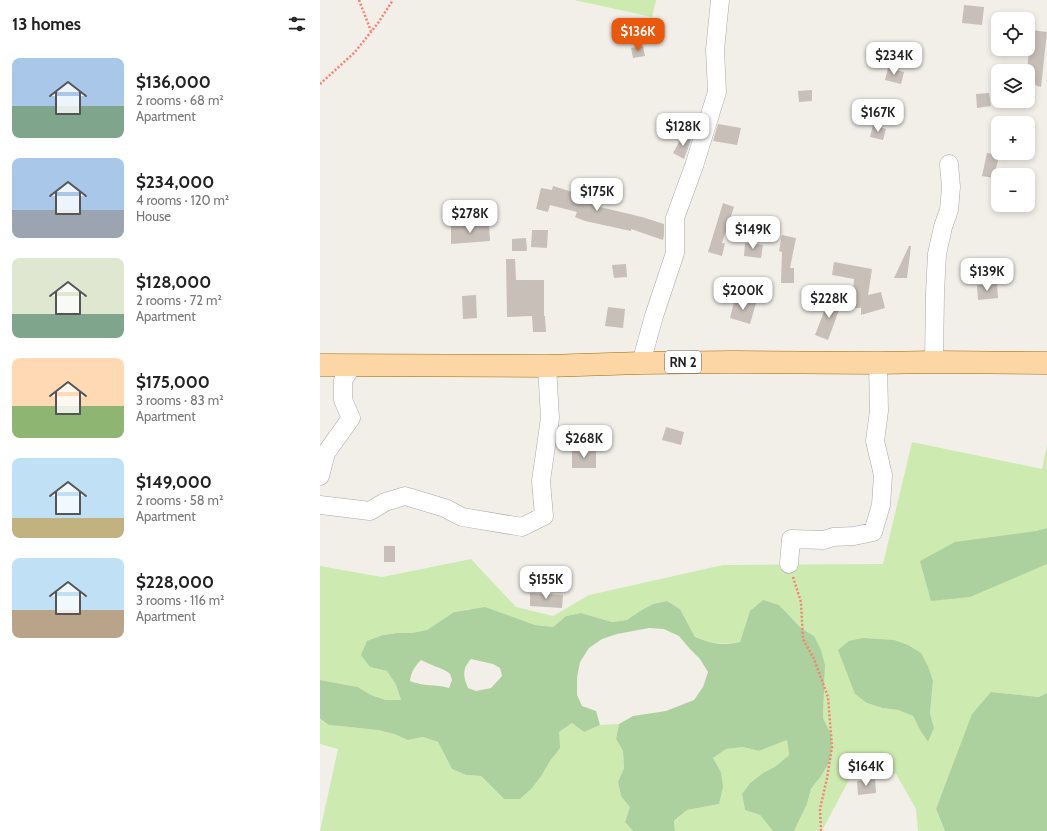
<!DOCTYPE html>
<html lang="en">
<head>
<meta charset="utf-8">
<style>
	body { margin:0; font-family:Cabin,sans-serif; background:#f6f6f6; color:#222; height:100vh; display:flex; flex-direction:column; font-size:15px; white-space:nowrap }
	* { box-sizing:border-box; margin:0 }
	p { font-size:13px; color:#767676 }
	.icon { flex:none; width:22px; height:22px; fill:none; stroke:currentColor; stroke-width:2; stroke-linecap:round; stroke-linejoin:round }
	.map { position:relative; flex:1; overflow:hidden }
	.panel { display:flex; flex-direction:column; background:#fff; width:320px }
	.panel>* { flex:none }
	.fabs { position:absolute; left:671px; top:12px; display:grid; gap:8px }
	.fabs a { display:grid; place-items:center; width:44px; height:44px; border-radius:8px; background:#fff; box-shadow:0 2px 6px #0003; font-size:20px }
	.price { position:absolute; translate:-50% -34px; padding:0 9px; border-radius:8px; background:#fff; color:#222; font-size:13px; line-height:26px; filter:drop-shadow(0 1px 2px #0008) }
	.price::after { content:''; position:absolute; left:50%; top:24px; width:12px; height:9px; margin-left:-6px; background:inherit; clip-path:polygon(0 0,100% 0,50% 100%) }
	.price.current { background:#ea580c; color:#fff }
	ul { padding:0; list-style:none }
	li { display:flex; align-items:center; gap:12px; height:100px; padding:0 12px }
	li span { display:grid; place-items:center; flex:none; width:112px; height:80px; border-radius:8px; color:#555 }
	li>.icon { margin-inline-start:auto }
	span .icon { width:48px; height:48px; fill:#fffc; stroke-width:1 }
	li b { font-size:17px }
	h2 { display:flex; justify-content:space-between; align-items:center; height:48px; padding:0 12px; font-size:17px }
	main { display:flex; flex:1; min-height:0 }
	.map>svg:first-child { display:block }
	.grass { fill:#cdebb0; fill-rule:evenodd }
	.forest { fill:#add19e; fill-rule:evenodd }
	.building { fill:#c7bfb8 }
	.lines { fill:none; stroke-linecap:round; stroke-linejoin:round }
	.minor-casing { stroke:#a9a9a9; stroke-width:19 }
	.major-casing { stroke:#a06b00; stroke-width:23 }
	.path { stroke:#fa8072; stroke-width:2.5; stroke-dasharray:2 2; stroke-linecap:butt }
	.minor { stroke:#fff; stroke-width:18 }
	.major { stroke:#fcd6a4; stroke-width:22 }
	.labels { text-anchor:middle; stroke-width:3.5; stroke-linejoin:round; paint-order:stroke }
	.shield { fill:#fff; stroke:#646464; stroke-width:1 }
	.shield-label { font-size:13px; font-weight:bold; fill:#222 }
</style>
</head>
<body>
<main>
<section class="panel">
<h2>13 homes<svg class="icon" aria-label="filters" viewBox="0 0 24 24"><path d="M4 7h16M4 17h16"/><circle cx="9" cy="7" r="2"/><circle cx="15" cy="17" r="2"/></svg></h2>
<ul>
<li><span style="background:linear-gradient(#a9c7e8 60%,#7fa58c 0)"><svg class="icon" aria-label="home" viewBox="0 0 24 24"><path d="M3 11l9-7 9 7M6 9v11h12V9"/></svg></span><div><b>$136,000</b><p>2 rooms · 68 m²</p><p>Apartment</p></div></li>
<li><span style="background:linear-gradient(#a9c7e8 65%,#9aa5b1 0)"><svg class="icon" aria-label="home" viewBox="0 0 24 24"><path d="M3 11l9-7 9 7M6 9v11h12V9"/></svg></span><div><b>$234,000</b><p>4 rooms · 120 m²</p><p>House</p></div></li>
<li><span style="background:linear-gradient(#dfe7d0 70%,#7fa58c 0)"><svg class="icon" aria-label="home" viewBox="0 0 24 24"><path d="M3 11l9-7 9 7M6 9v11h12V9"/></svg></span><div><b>$128,000</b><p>2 rooms · 72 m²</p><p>Apartment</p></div></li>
<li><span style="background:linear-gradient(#ffd9b3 60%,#8fb573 0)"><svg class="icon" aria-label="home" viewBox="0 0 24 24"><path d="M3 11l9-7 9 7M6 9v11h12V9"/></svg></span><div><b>$175,000</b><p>3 rooms · 83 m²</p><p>Apartment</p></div></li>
<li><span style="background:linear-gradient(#bfe0f5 75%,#c2b280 0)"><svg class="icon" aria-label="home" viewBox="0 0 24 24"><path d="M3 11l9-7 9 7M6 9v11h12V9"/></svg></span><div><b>$149,000</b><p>2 rooms · 58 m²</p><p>Apartment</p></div></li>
<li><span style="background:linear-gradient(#bfe0f5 65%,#b9a48a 0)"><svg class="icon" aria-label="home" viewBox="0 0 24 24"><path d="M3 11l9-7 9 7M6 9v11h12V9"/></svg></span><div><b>$228,000</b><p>3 rooms · 116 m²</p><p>Apartment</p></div></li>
</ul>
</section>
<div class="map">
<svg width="727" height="831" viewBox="0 0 727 831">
	<rect width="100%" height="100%" fill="#f2efe9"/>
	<!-- grass -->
	<path class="grass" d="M 254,0 L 336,0 L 332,17 Z
		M 592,442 L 722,469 L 727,445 L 727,528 L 716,531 L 725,564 L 727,564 L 727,693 L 720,697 L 671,692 L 616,809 L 625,831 L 598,831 L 596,809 L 576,774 L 534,770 L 502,831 L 474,831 L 487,804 L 491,789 L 501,776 L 509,763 L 510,732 L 503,718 L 505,665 L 494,636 L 481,628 L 459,605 L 430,611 L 420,642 C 401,645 393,644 375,637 L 360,609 L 347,601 L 333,604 L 320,611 L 307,620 L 292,622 L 261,613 L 246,616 L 233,627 L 215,625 L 194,618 L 149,609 L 134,612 L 107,630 L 92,633 L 77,633 L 63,635 L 50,667 L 67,671 L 76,685 L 81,700 L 66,700 L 51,695 L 38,687 L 0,680 L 0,566 L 62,577 L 151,559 L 196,607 L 233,616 L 269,595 L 403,565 L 563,564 ZM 613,681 L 610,713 L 614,728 L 608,742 L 600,730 L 593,716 L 578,710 L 562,708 L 547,703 Z
		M 0,720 L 9,725 L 58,730 L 74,734 L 88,740 L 103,737 L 118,742 L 132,769 L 146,775 L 161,776 L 184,799 L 222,775 L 230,761 L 239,748 L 239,732 L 252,723 L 264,732 L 280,725 L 299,724 L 296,739 L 303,751 L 304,768 L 298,782 L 301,796 L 311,807 L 305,822 L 313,831 L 0,831 L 18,749 L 0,744 Z
		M 467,740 L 469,755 L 456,766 L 443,773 L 430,783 L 422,794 L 425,810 L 440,815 L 453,831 L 355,831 L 354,822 L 367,810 L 399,804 L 401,772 L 393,758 L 406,749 L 423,747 L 439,751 Z"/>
	<!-- forest -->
	<path class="forest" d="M 727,528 L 727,564 L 650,597 L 611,601 L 600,561 L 635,542 L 716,531 Z
		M 443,600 L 459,605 L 481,628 L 494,636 L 501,650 L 505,665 L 503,718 L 510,732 L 512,747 L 509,763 L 501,776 L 491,789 L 487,804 L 474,831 L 453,831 L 440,815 L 425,810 L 422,794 L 430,783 L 443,773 L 456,766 L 469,755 L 467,740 L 439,751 L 423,747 L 406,749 L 393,758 L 401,772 L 403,787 L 399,804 L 367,810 L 354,821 L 355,831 L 313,831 L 305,822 L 310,807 L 301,796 L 298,782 L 304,768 L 303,751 L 296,739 L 299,724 L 313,716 L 346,711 L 374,700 L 383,687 L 388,672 L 380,659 L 369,648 L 359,636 L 344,629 L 329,628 L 297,634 L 282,639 L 269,648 L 260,662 L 257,678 L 257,695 L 262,706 L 276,711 L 280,725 L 264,732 L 252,723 L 239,732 L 240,748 L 230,761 L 222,775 L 212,788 L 200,799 L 184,799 L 161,776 L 146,775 L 132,769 L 118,742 L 103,737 L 88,740 L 74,734 L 58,730 L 9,725 L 0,719 L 0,680 L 38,687 L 51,695 L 66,700 L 81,700 L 76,685 L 67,671 L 50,667 L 41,655 L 47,641 L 63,635 L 77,633 L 92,633 L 107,630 L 134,612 L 165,607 L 215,625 L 233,627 L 246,616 L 261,613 L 292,622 L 307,620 L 320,611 L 333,604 L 347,601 L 360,609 L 375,637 C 393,644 401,646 420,642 L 430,611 ZM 151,659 L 173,664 L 180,668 L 182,676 L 171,688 L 156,691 L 148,688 C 143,676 142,669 151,659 ZM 101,660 C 106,663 127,670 130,674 C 131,675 131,678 132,680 L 129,688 C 115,684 104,687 90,681 C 91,672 95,666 101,660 Z
		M 543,638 L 574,640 L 588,645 L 601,653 L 608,666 L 613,681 L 610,713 L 614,728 L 608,742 L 600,730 L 593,716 L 578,710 L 562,708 L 547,703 L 535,694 L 518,650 L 529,641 Z
		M 671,692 L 719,697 L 727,693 L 727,831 L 625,831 L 616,809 L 652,714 Z"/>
	<!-- building -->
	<path class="building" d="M 644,5 L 664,7 L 662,25 L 642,23 Z
		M 711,30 L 727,32 L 721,87 L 708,83 L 708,71 L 707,71 Z
		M 323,46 L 325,56 L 313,58 L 311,48 Z
		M 568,68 L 584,72 L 581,84 L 565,80 Z
		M 492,90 L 492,101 L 479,102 L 478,91 Z
		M 669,93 L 671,106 L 657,108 L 656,94 Z
		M 398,124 L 421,128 L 417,145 L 393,141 Z
		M 553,125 L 566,129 L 563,140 L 550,137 Z
		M 363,135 L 371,140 L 364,159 L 353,153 Z
		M 667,153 L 679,155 L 674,178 L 662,176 Z
		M 233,186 L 262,195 L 263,192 L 284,198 L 280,207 L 322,217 L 344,224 L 344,235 L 343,240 L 311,229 L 311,231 L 265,221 L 255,217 L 257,212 L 230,205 L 228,212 L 216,209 L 221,188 L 232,190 Z
		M 403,203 L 414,207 L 402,243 L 405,243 L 402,256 L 388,252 Z
		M 131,224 L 144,226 L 169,225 L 170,241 L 131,244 Z
		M 212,230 L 228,230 L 227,248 L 211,247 Z
		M 462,235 L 476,238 L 470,268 L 474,268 L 474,283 L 461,283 L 462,252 L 459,251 Z
		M 206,238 L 207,251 L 192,251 L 192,239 Z
		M 425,243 L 443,245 L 441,258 L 424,256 Z
		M 589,246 L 591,246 L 587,278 L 574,278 Z
		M 186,259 L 195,259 L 196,280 L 224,280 L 224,316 L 225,316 L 226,332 L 213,332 L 212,316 L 187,317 Z
		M 514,262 L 552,269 L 548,295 L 561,292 L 565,308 L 541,315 L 541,308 L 532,308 L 534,279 L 512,275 Z
		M 306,264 L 307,277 L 294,278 L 292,265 Z
		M 677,284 L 678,298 L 658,300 L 657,285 Z
		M 156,295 L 157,318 L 143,319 L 142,296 Z
		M 415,298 L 436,303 L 430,324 L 410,318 Z
		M 509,298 L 523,299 L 508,340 L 495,335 L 505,309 L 508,310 Z
		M 288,307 L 305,309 L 303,328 L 285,326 Z
		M 346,427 L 364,432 L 361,445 L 342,440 Z
		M 252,450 L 276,450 L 276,468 L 252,468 Z
		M 64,546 L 75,546 L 75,562 L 64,562 Z
		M 210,593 L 243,595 L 242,608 L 210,606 Z
		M 555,779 L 556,793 L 538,795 L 537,781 Z"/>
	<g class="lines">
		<!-- minor casing -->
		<g class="minor-casing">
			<path id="minor" d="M 614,362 L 615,293 L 617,254 L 623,227 L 629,210 L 631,187 L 629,164
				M 321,363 L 334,316 L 355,253 L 355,218 L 374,166 L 397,92 L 395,50 L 400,0
				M 0,476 L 6,453 L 31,418 L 23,400 L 23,380 L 33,365
				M 0,505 L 50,511 L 65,502 L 85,496 L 125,508 L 142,517 L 202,527 L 224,516 L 221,481 L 230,418 L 227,366
				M 469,564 L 471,539 L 504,540 L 513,537 L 534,536 L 553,532 L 561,505 L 563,475 L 555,441 L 559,411 L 558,363"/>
		</g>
		<!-- major casing -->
		<g class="major-casing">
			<path id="major" d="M 0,365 L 227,366 L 321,363 L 413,362 L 558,363 L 614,362 L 727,363"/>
		</g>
		<!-- path -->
		<path class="path" d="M 39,0 L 51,31
			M 0,84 L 35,52 L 58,23 L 73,0
			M 473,577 L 481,602 L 483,639 L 494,659 L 508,697 L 512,747 L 507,778 L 500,809 L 501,831"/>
		<!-- minor -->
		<use href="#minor" class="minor"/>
		<!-- major -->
		<use href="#major" class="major"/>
	</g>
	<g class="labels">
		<!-- shield labels -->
		<rect class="shield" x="345" y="351" width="36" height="22" rx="3"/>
		<g class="shield-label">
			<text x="363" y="367">RN 2</text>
		</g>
	</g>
</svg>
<div class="fabs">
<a><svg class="icon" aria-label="locate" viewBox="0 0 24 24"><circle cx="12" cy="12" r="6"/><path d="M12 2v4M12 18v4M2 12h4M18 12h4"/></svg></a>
<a><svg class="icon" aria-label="layers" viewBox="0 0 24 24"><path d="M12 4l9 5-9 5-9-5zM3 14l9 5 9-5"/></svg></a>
<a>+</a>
<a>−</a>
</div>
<b class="price current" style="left:318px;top:52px">$136K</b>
<b class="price" style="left:574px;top:76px">$234K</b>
<b class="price" style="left:558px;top:133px">$167K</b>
<b class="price" style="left:363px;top:147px">$128K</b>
<b class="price" style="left:277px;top:212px">$175K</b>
<b class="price" style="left:150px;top:234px">$278K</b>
<b class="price" style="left:433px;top:250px">$149K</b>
<b class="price" style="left:667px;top:292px">$139K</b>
<b class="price" style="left:423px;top:311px">$200K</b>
<b class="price" style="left:509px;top:319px">$228K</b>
<b class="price" style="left:264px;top:459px">$268K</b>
<b class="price" style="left:226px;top:600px">$155K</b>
<b class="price" style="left:546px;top:787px">$164K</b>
</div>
</main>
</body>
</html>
